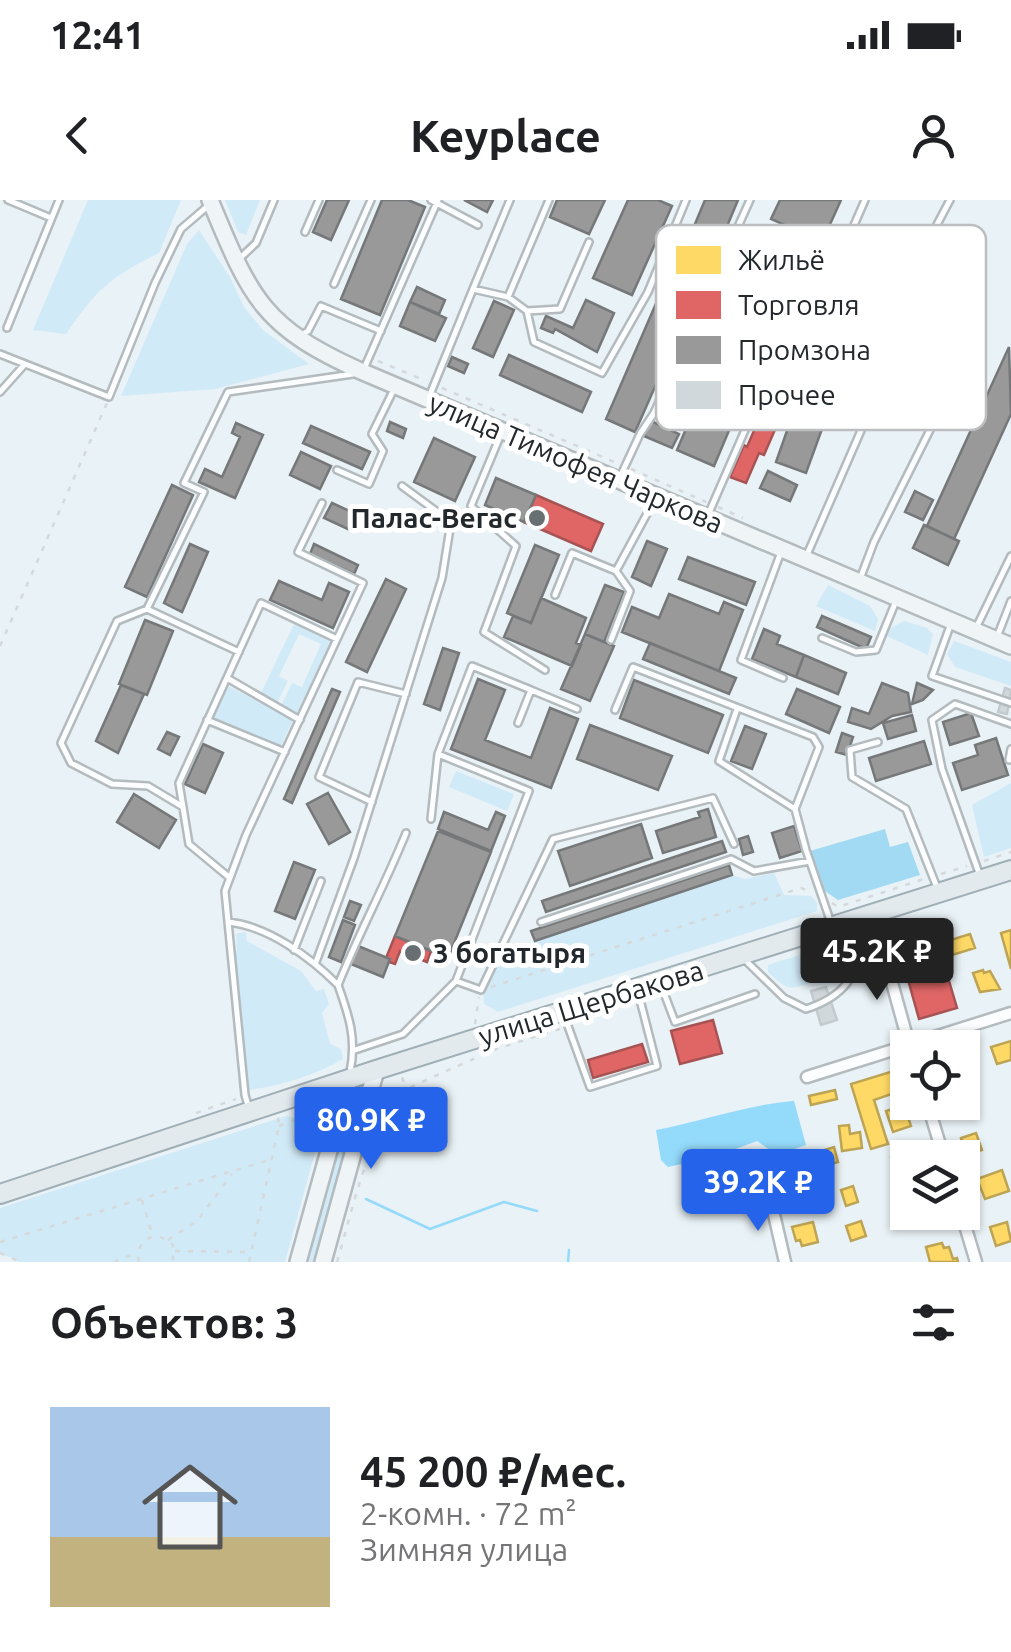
<!DOCTYPE html>
<html lang="ru">
<head>
<meta charset="utf-8">
<style>
	body { margin:0; font-family:Ubuntu,sans-serif; background:#f6f6f6; color:#202124; height:100vh; display:flex; flex-direction:column; font-size:38px; white-space:nowrap }
	* { box-sizing:border-box; margin:0 }
	p { font-size:32px; color:#757577 }
	.icon { flex:none; width:55px; height:55px; fill:none; stroke:currentColor; stroke-width:2; stroke-linecap:round; stroke-linejoin:round }
	.map { position:relative; height:1062px; overflow:hidden }
	.sheet { display:flex; flex-direction:column; background:#fff; flex:1 }
	.sheet>* { flex:none }
	.controls { position:absolute; left:890px; top:830px; display:grid; gap:20px }
	.controls a { display:grid; place-items:center; width:90px; height:90px; border-radius:0px; background:#fff; box-shadow:0 2px 8px #0004; font-size:50px }
	.price { position:absolute; translate:-50% -85px; padding:0 22px; border-radius:10px; background:#2563eb; color:#fff; font-size:32px; line-height:65px; filter:drop-shadow(0 2px 5px #0008) }
	.price::after { content:''; position:absolute; left:50%; top:60px; width:30px; height:22px; margin-left:-15px; background:inherit; clip-path:polygon(0 0,100% 0,50% 100%) }
	.price.current { background:#222; color:#fff }
	ul { padding:0; list-style:none }
	li { display:flex; align-items:center; gap:30px; height:250px; padding:0 50px }
	li+li { border-top:2px solid #e0e0e0 }
	li span { display:grid; place-items:center; flex:none; width:280px; height:200px; border-radius:0px; color:#555 }
	li>.icon { margin-inline-start:auto }
	span .icon { width:120px; height:120px; fill:#fffc; stroke-width:1 }
	li b { font-size:42px }
	h2 { display:flex; justify-content:space-between; align-items:center; height:120px; padding:0 50px; font-size:42px }
	.status { display:flex; justify-content:space-between; align-items:center; height:70px; padding:0 50px; background:#fff; direction:ltr }
	.status svg { height:28px; fill:currentColor }
	header { display:flex; justify-content:space-between; align-items:center; height:130px; padding:0 50px; background:#fff; font-size:45px; font-weight:600 }
	.map>svg:first-child { display:block }
	.green { fill:#d1eaf7 }
	.forest { fill:#a2daf3 }
	.water { fill:#94dafa }
	.homes { fill:#ffd966; stroke:#bda454; stroke-width:2.5 }
	.shops { fill:#e06666; stroke:#a75354; stroke-width:2.5 }
	.industry { fill:#999; stroke:#757778; stroke-width:2.5 }
	.lines { fill:none; stroke-linecap:round; stroke-linejoin:round }
	.stream { stroke:#94dafa; stroke-width:2.5 }
	.building { fill:#d1d8dc; stroke:#c4cbce; stroke-width:2.5 }
	.lane-casing { stroke:#b4bbbe; stroke-width:10 }
	.street-casing { stroke:#b4bbbe; stroke-width:15 }
	.secondary-casing { stroke:#b4bbbe; stroke-width:20 }
	.primary-casing { stroke:#9fafb6; stroke-width:22 }
	.path { stroke:#d6d9db; stroke-width:2.5; stroke-dasharray:5 8; stroke-linecap:butt }
	.lane { stroke:#fcfdfe; stroke-width:5 }
	.street { stroke:#fcfdfe; stroke-width:10 }
	.secondary { stroke:#eff4f6; stroke-width:15 }
	.primary { stroke:#e2eaee; stroke-width:18 }
	.poi-dot { fill:#686f72; stroke:#fff; stroke-width:4 }
	.labels { text-anchor:middle; stroke-width:10; stroke-linejoin:round; paint-order:stroke }
	.street-label { font-size:28px; fill:#22282b; stroke:#fff }
	.poi-label { font-size:28px; font-weight:bold; fill:#22282b; stroke:#fff; text-anchor:end }
	.key { fill:#fff; stroke:#bdbebf; stroke-width:2.5 }
	.key-label { font-size:28px; fill:#22282b }
</style>
</head>
<body>
<div class="status"><b>12:41</b><svg viewBox="0 0 49 12"><path d="M0 12V9h3v3zM5 12V6h3v6zM10 12V3h3v9zM15 12V0h3v12zM26 1h20v11H26zM47 4h2v5h-2z"/></svg></div>
<header><svg class="icon" aria-label="back" viewBox="0 0 24 24"><path d="M15 5l-7 7 7 7"/></svg>Keyplace<svg class="icon" aria-label="person" viewBox="0 0 24 24"><circle cx="12" cy="8" r="4"/><path d="M4 21q1-7 8-7t8 7"/></svg></header>
<div class="map">
<svg width="1011" height="1062" viewBox="0 0 1011 1062">
	<rect width="100%" height="100%" fill="#e9f2f6"/>
	<!-- green -->
	<path class="green" d="M 88,0 L 181,0 L 159,53 C 109,78 97,89 66,134 L 33,130 Z
		M 225,0 L 260,0 L 246,35 L 238,32 Z
		M 199,30 L 230,77 L 244,107 L 263,130 L 309,164 L 215,189 L 121,196 L 187,44 Z
		M 828,385 L 870,406 L 878,419 L 875,431 L 816,406 Z
		M 904,421 L 927,428 L 933,434 L 928,455 L 887,436 L 891,428 Z
		M 294,424 L 331,442 L 297,513 L 281,506 L 292,483 L 302,487 L 321,444 L 299,434 L 279,476 L 288,481 L 277,503 L 260,495 Z
		M 954,441 L 1011,462 L 1011,486 L 955,467 L 947,454 Z
		M 228,486 L 293,520 L 280,547 L 213,518 Z
		M 456,571 L 514,594 L 507,611 L 449,587 Z
		M 1011,583 L 1011,648 L 984,657 L 972,605 Z
		M 774,673 L 784,695 L 811,696 L 817,703 L 817,711 L 498,812 L 484,804 L 483,784 L 497,767 L 531,755 L 535,741 L 732,675 L 745,679 Z
		M 246,732 L 247,741 L 301,771 L 316,791 L 324,789 L 329,804 L 322,813 L 330,844 L 341,849 L 343,859 C 316,875 280,886 249,890 L 234,755 L 237,751 L 236,734 Z
		M 859,736 C 860,766 836,775 812,782 C 804,785 796,789 788,787 C 781,785 774,777 768,772 L 768,765 Z
		M 349,912 L 353,936 L 316,1062 L 304,1062 Z
		M 286,916 C 305,919 313,927 317,945 L 285,1062 L 20,1062 L 0,1053 L 0,1008 Z"/>
	<!-- forest -->
	<path class="forest" d="M 885,629 L 890,647 L 908,642 L 920,675 L 838,700 L 822,689 L 810,651 Z"/>
	<!-- water -->
	<path class="water" d="M 794,901 L 806,945 L 777,955 L 757,941 L 714,957 L 668,967 L 661,960 L 656,930 C 703,921 746,905 794,901 Z"/>
	<!-- homes -->
	<path class="homes" d="M 1011,730 L 1011,769 L 1001,733 Z
		M 970,734 L 975,748 L 949,756 L 944,742 Z
		M 983,770 L 984,773 L 990,771 L 1000,789 L 980,792 L 973,773 Z
		M 1011,841 L 1011,860 L 997,864 L 991,847 Z
		M 900,869 L 906,889 L 874,900 L 888,944 L 871,949 L 851,884 Z
		M 962,885 L 970,906 L 952,911 L 949,902 L 962,902 Z
		M 835,890 L 837,899 L 811,905 L 809,896 Z
		M 904,905 L 911,926 L 893,932 L 886,911 Z
		M 849,925 L 850,934 L 860,932 L 862,948 L 842,951 L 839,926 Z
		M 976,933 L 982,950 L 967,955 L 961,938 Z
		M 834,947 L 838,962 L 822,966 L 818,952 Z
		M 911,951 L 913,958 L 908,958 L 908,971 L 896,974 L 891,957 Z
		M 808,968 L 812,980 L 796,985 L 792,973 Z
		M 1002,970 L 1009,991 L 985,999 L 977,979 Z
		M 853,986 L 858,1002 L 846,1006 L 841,990 Z
		M 861,1021 L 866,1036 L 851,1041 L 846,1026 Z
		M 813,1022 L 818,1042 L 802,1046 L 800,1040 L 796,1041 L 792,1027 Z
		M 1007,1022 L 1011,1041 L 996,1046 L 990,1027 Z
		M 942,1043 L 944,1048 L 949,1047 L 953,1059 L 957,1058 L 958,1062 L 930,1062 L 926,1047 Z"/>
	<!-- shops -->
	<path class="shops" d="M 791,144 L 809,151 L 764,255 L 759,253 L 746,283 L 730,277 L 744,245 L 747,247 Z
		M 536,295 L 603,324 L 591,351 L 524,322 Z
		M 395,736 L 431,751 L 427,762 L 400,751 L 395,764 L 389,762 L 386,758 Z
		M 939,747 L 957,808 L 919,819 L 902,758 Z
		M 713,820 L 722,853 L 680,864 L 671,831 Z
		M 642,844 L 648,862 L 593,878 L 588,860 Z"/>
	<!-- industry -->
	<path class="industry" d="M 327,0 L 349,0 L 331,40 L 313,32 Z
		M 382,0 L 408,0 L 425,7 L 380,115 L 341,99 Z
		M 464,0 L 493,0 L 487,12 Z
		M 557,0 L 605,0 L 589,34 L 550,17 Z
		M 628,0 L 658,0 L 672,6 L 632,95 L 593,78 Z
		M 705,0 L 738,0 L 705,79 L 677,67 Z
		M 780,0 L 841,0 L 822,42 L 771,19 Z
		M 417,87 L 445,100 L 439,114 L 410,102 Z
		M 658,99 L 688,112 L 635,232 L 606,219 Z
		M 586,100 L 614,113 L 597,152 L 555,129 L 553,133 L 541,128 L 546,116 L 573,128 Z
		M 494,101 L 514,110 L 493,157 L 473,148 Z
		M 410,102 L 446,118 L 435,141 L 400,126 Z
		M 1009,147 L 1011,214 L 954,339 L 927,326 Z
		M 509,155 L 591,192 L 582,212 L 500,175 Z
		M 452,157 L 468,164 L 464,173 L 448,166 Z
		M 807,174 L 838,185 L 806,273 L 776,262 Z
		M 699,198 L 708,202 L 705,209 L 733,221 L 714,266 L 677,250 Z
		M 651,221 L 679,234 L 672,248 L 644,236 Z
		M 390,222 L 406,229 L 403,238 L 387,231 Z
		M 236,223 L 263,235 L 235,298 L 199,282 L 205,269 L 222,277 L 240,237 L 232,233 Z
		M 311,226 L 370,252 L 362,269 L 303,243 Z
		M 434,238 L 475,257 L 455,301 L 414,282 Z
		M 301,252 L 331,266 L 320,289 L 290,275 Z
		M 768,271 L 797,285 L 790,301 L 760,288 Z
		M 496,278 L 536,295 L 524,322 L 485,305 Z
		M 172,285 L 193,295 L 147,397 L 125,387 Z
		M 915,291 L 933,300 L 923,320 L 905,312 Z
		M 332,303 L 356,314 L 348,329 L 324,318 Z
		M 924,325 L 959,341 L 948,365 L 913,348 Z
		M 647,341 L 667,349 L 651,386 L 632,377 Z
		M 190,344 L 208,352 L 182,412 L 164,403 Z
		M 314,344 L 358,365 L 354,374 L 310,354 Z
		M 535,345 L 559,355 L 531,423 L 507,413 Z
		M 688,357 L 755,382 L 746,405 L 679,379 Z
		M 386,379 L 406,389 L 367,472 L 346,462 Z
		M 279,381 L 322,400 L 329,383 L 349,392 L 333,428 L 270,400 Z
		M 605,385 L 624,392 L 604,442 L 585,434 Z
		M 669,394 L 719,414 L 724,402 L 743,410 L 719,471 L 622,432 L 632,407 L 659,418 Z
		M 541,398 L 586,418 L 576,443 L 581,445 L 572,466 L 504,437 L 513,416 L 531,423 Z
		M 822,416 L 871,437 L 866,449 L 817,427 Z
		M 145,420 L 173,431 L 147,495 L 119,484 Z
		M 764,429 L 780,436 L 777,444 L 804,455 L 796,477 L 752,459 Z
		M 585,434 L 614,446 L 590,501 L 561,489 Z
		M 650,443 L 736,478 L 729,494 L 643,459 Z
		M 443,448 L 459,453 L 440,510 L 424,504 Z
		M 804,455 L 846,473 L 838,494 L 796,477 Z
		M 478,479 L 505,490 L 485,540 L 531,558 L 550,508 L 578,519 L 551,588 L 451,549 Z
		M 634,480 L 723,515 L 708,553 L 620,518 Z
		M 882,483 L 908,493 L 911,512 L 892,516 L 871,529 L 848,522 L 852,508 L 869,514 Z
		M 917,483 L 933,490 L 923,500 L 912,504 Z
		M 121,485 L 144,494 L 118,553 L 96,541 Z
		M 332,489 L 340,492 L 292,603 L 284,599 Z
		M 797,489 L 840,507 L 829,533 L 786,514 Z
		M 971,513 L 979,536 L 950,545 L 943,522 Z
		M 912,515 L 916,531 L 888,539 L 883,523 Z
		M 590,525 L 672,556 L 658,590 L 577,559 Z
		M 745,526 L 766,534 L 752,569 L 731,561 Z
		M 167,532 L 179,537 L 170,555 L 158,549 Z
		M 842,533 L 853,537 L 847,555 L 836,552 Z
		M 996,538 L 1008,575 L 962,590 L 953,563 L 978,555 L 975,545 Z
		M 924,541 L 931,564 L 876,581 L 869,558 Z
		M 203,544 L 223,553 L 205,593 L 185,584 Z
		M 328,593 L 350,632 L 329,644 L 307,604 Z
		M 134,594 L 176,620 L 159,648 L 117,622 Z
		M 708,609 L 716,637 L 663,653 L 656,631 L 700,617 L 698,612 Z
		M 444,612 L 488,630 L 496,612 L 505,616 L 491,651 L 438,629 Z
		M 641,624 L 652,658 L 570,686 L 558,651 Z
		M 794,626 L 802,651 L 780,658 L 772,633 Z
		M 438,631 L 491,652 L 448,758 L 395,736 Z
		M 748,636 L 753,652 L 743,655 L 739,639 Z
		M 722,641 L 726,652 L 546,712 L 542,701 Z
		M 294,662 L 315,670 L 295,719 L 275,711 Z
		M 729,665 L 732,675 L 535,741 L 531,731 Z
		M 350,701 L 361,705 L 354,721 L 344,717 Z
		M 343,720 L 355,725 L 341,762 L 329,757 Z
		M 358,746 L 390,759 L 383,777 L 351,764 Z"/>
	<g class="lines">
		<!-- stream -->
		<path class="stream" d="M 366,999 L 430,1029 L 504,1002 L 537,1011
			M 568,1062 L 569,1050"/>
	</g>
	<!-- building -->
	<path class="building" d="M 1005,488 L 1011,490 L 1007,514 L 998,512 Z
		M 826,787 L 837,820 L 821,825 L 811,791 Z"/>
	<g class="lines">
		<!-- lane casing -->
		<g class="lane-casing">
			<path id="lane" d="M 8,0 L 51,18
				M 431,0 L 478,25
				M 305,32 L 319,0
				M 848,39 L 865,0
				M 237,61 L 256,43 L 274,0
				M 334,84 L 371,0
				M 473,89 L 510,0
				M 508,97 L 527,111 L 534,142 L 602,173 L 648,92 L 686,0
				M 527,111 L 560,109 L 589,42
				M 7,128 L 59,0
				M 300,136 L 308,131 L 321,106 L 381,131
				M 0,154 L 109,197 L 155,83 L 181,29 L 209,5
				M 363,171 L 438,0
				M 0,192 L 25,164
				M 429,197 L 473,89 L 508,97 L 549,0
				M 501,234 L 471,306 L 516,346 L 484,432 L 545,470
				M 337,270 L 369,284 L 383,251 L 372,234 L 394,189
				M 620,277 L 640,234 L 654,213 L 750,0
				M 708,315 L 796,113 L 767,98
				M 781,352 L 741,460 L 783,478
				M 806,357 L 876,196 L 887,131 L 912,72 L 950,0
				M 860,379 L 874,342 L 975,140
				M 555,395 L 572,353 L 616,371 L 655,299
				M 147,409 L 117,421 L 61,543 L 71,563 L 112,584 L 148,586 L 183,607
				M 950,426 L 932,476 L 1011,503
				M 976,428 L 1011,356
				M 997,437 L 1011,401
				M 822,438 L 856,452 L 876,450 L 896,401
				M 611,440 L 630,391 L 616,371
				M 239,452 L 147,409 L 204,292 L 184,283 L 228,192 L 353,174
				M 227,478 L 300,520
				M 531,490 L 577,509
				M 737,509 L 719,561 L 795,609
				M 615,510 L 633,467 L 813,537 L 819,547 L 795,609 L 806,650 L 831,723
				M 207,520 L 285,552
				M 878,542 L 850,550 L 852,577 L 906,609 L 938,690
				M 1009,560 L 1011,549
				M 372,602 L 319,577 L 358,482 L 406,494
				M 431,619 L 438,554
				M 980,676 L 942,569 L 932,520 L 955,504 L 1011,524
				M 230,678 L 189,644 L 179,583 L 261,403 L 337,439
				M 228,722 C 268,726 310,757 338,785
				M 541,722 L 731,659 L 754,671 L 810,661
				M 294,750 L 321,681
				M 743,758 L 784,798 L 806,809 C 857,792 855,767 871,720
				M 316,762 L 354,658 L 442,378 L 451,322 L 402,286
				M 456,781 L 481,790 L 553,639 L 713,598 L 734,644
				M 661,785 L 675,822 L 755,794
				M 564,815 L 590,887 L 657,866 L 638,792
				M 355,850 L 403,834 L 456,781 L 529,591 L 438,554 L 472,466 L 531,490 L 518,523
				M 350,872 C 357,839 349,816 338,785 C 359,733 385,685 406,633
				M 249,909 L 245,895 L 225,691 L 246,635 L 363,383 L 298,352 L 322,303"/>
		</g>
		<!-- street casing -->
		<g class="street-casing">
			<path id="street" d="M 873,714 L 910,848
				M 807,877 L 1011,813
				M 927,902 L 944,958
				M 770,997 L 785,1062
				M 961,1012 L 976,1062"/>
		</g>
		<!-- secondary casing -->
		<g class="secondary-casing">
			<path id="secondary" d="M 210,0 C 251,99 262,127 363,172 L 1011,446
				M 298,1062 L 349,879
				M 323,1062 L 376,870"/>
		</g>
		<!-- primary casing -->
		<g class="primary-casing">
			<path id="primary" d="M 0,994 L 376,870 L 1011,670"/>
		</g>
		<!-- path -->
		<path class="path" d="M 378,161 L 426,181
			M 442,188 L 619,264
			M 631,269 L 706,302
			M 718,307 L 743,318
			M 0,446 L 107,203
			M 984,661 L 1011,652
			M 941,674 L 967,666
			M 832,703 L 838,707 L 924,679
			M 491,787 L 801,688 L 812,692
			M 475,824 L 479,797
			M 385,892 L 406,889 L 496,849 L 560,829
			M 196,913 L 236,899
			M 279,926 L 329,907
			M 142,1000 L 152,1034
			M 168,1040 L 197,1021 L 232,974
			M 0,1042 L 272,959
			M 175,1051 L 250,1052
			M 0,1053 L 21,1062
			M 114,1062 L 136,1053
			M 139,1062 C 134,1039 157,1028 173,1045 L 173,1062
			M 249,1062 L 279,926 L 278,917
			M 337,1062 C 356,998 365,943 406,889 L 401,874"/>
		<!-- lane -->
		<use href="#lane" class="lane"/>
		<!-- street -->
		<use href="#street" class="street"/>
		<!-- secondary -->
		<use href="#secondary" class="secondary"/>
		<!-- primary -->
		<use href="#primary" class="primary"/>
	</g>
	<!-- markers -->
	<g class="poi-dot">
		<circle cx="537" cy="318" r="10"/>
		<circle cx="413" cy="753" r="10"/>
	</g>
	<g class="labels">
		<!-- street labels -->
		<g class="street-label">
			<text transform="translate(576 263) rotate(23)" y="10">улица Тимофея Чаркова</text>
			<text transform="translate(591 803) rotate(-17)" y="10">улица Щербакова</text>
		</g>
		<!-- poi labels -->
		<g class="poi-label">
			<text x="517" y="328">Палас-Вегас</text>
			<text x="433" y="763" text-anchor="start">3 богатыря</text>
		</g>
	</g>
	<!-- legend -->
	<rect x="656" y="25" width="330" height="205" rx="15" class="key"/>
	<rect x="676" y="46" width="45" height="28" fill="#ffd966"/>
	<rect x="676" y="91" width="45" height="28" fill="#e06666"/>
	<rect x="676" y="136" width="45" height="28" fill="#999"/>
	<rect x="676" y="181" width="45" height="28" fill="#d1d8dc"/>
	<g class="key-label">
		<text x="738" y="70">Жильё</text>
		<text x="738" y="115">Торговля</text>
		<text x="738" y="160">Промзона</text>
		<text x="738" y="205">Прочее</text>
	</g>
</svg>
<div class="controls">
<a><svg class="icon" aria-label="locate" viewBox="0 0 24 24"><circle cx="12" cy="12" r="6"/><path d="M12 2v4M12 18v4M2 12h4M18 12h4"/></svg></a>
<a><svg class="icon" aria-label="layers" viewBox="0 0 24 24"><path d="M12 4l9 5-9 5-9-5zM3 14l9 5 9-5"/></svg></a>
</div>
<b class="price current" style="left:877px;top:803px">45.2K ₽</b>
<b class="price" style="left:371px;top:972px">80.9K ₽</b>
<b class="price" style="left:758px;top:1034px">39.2K ₽</b>
</div>
<section class="sheet">
<h2>Объектов: 3<svg class="icon" aria-label="filters" viewBox="0 0 24 24"><path d="M4 7h16M4 17h16"/><circle cx="9" cy="7" r="2"/><circle cx="15" cy="17" r="2"/></svg></h2>
<ul>
<li><span style="background:linear-gradient(#a9c7e8 65%,#c2b280 0)"><svg class="icon" aria-label="home" viewBox="0 0 24 24"><path d="M3 11l9-7 9 7M6 9v11h12V9"/></svg></span><div><b>45 200 ₽/мес.</b><p>2-комн. · 72 m²</p><p>Зимняя улица</p></div></li>
</ul>
</section>
</body>
</html>
